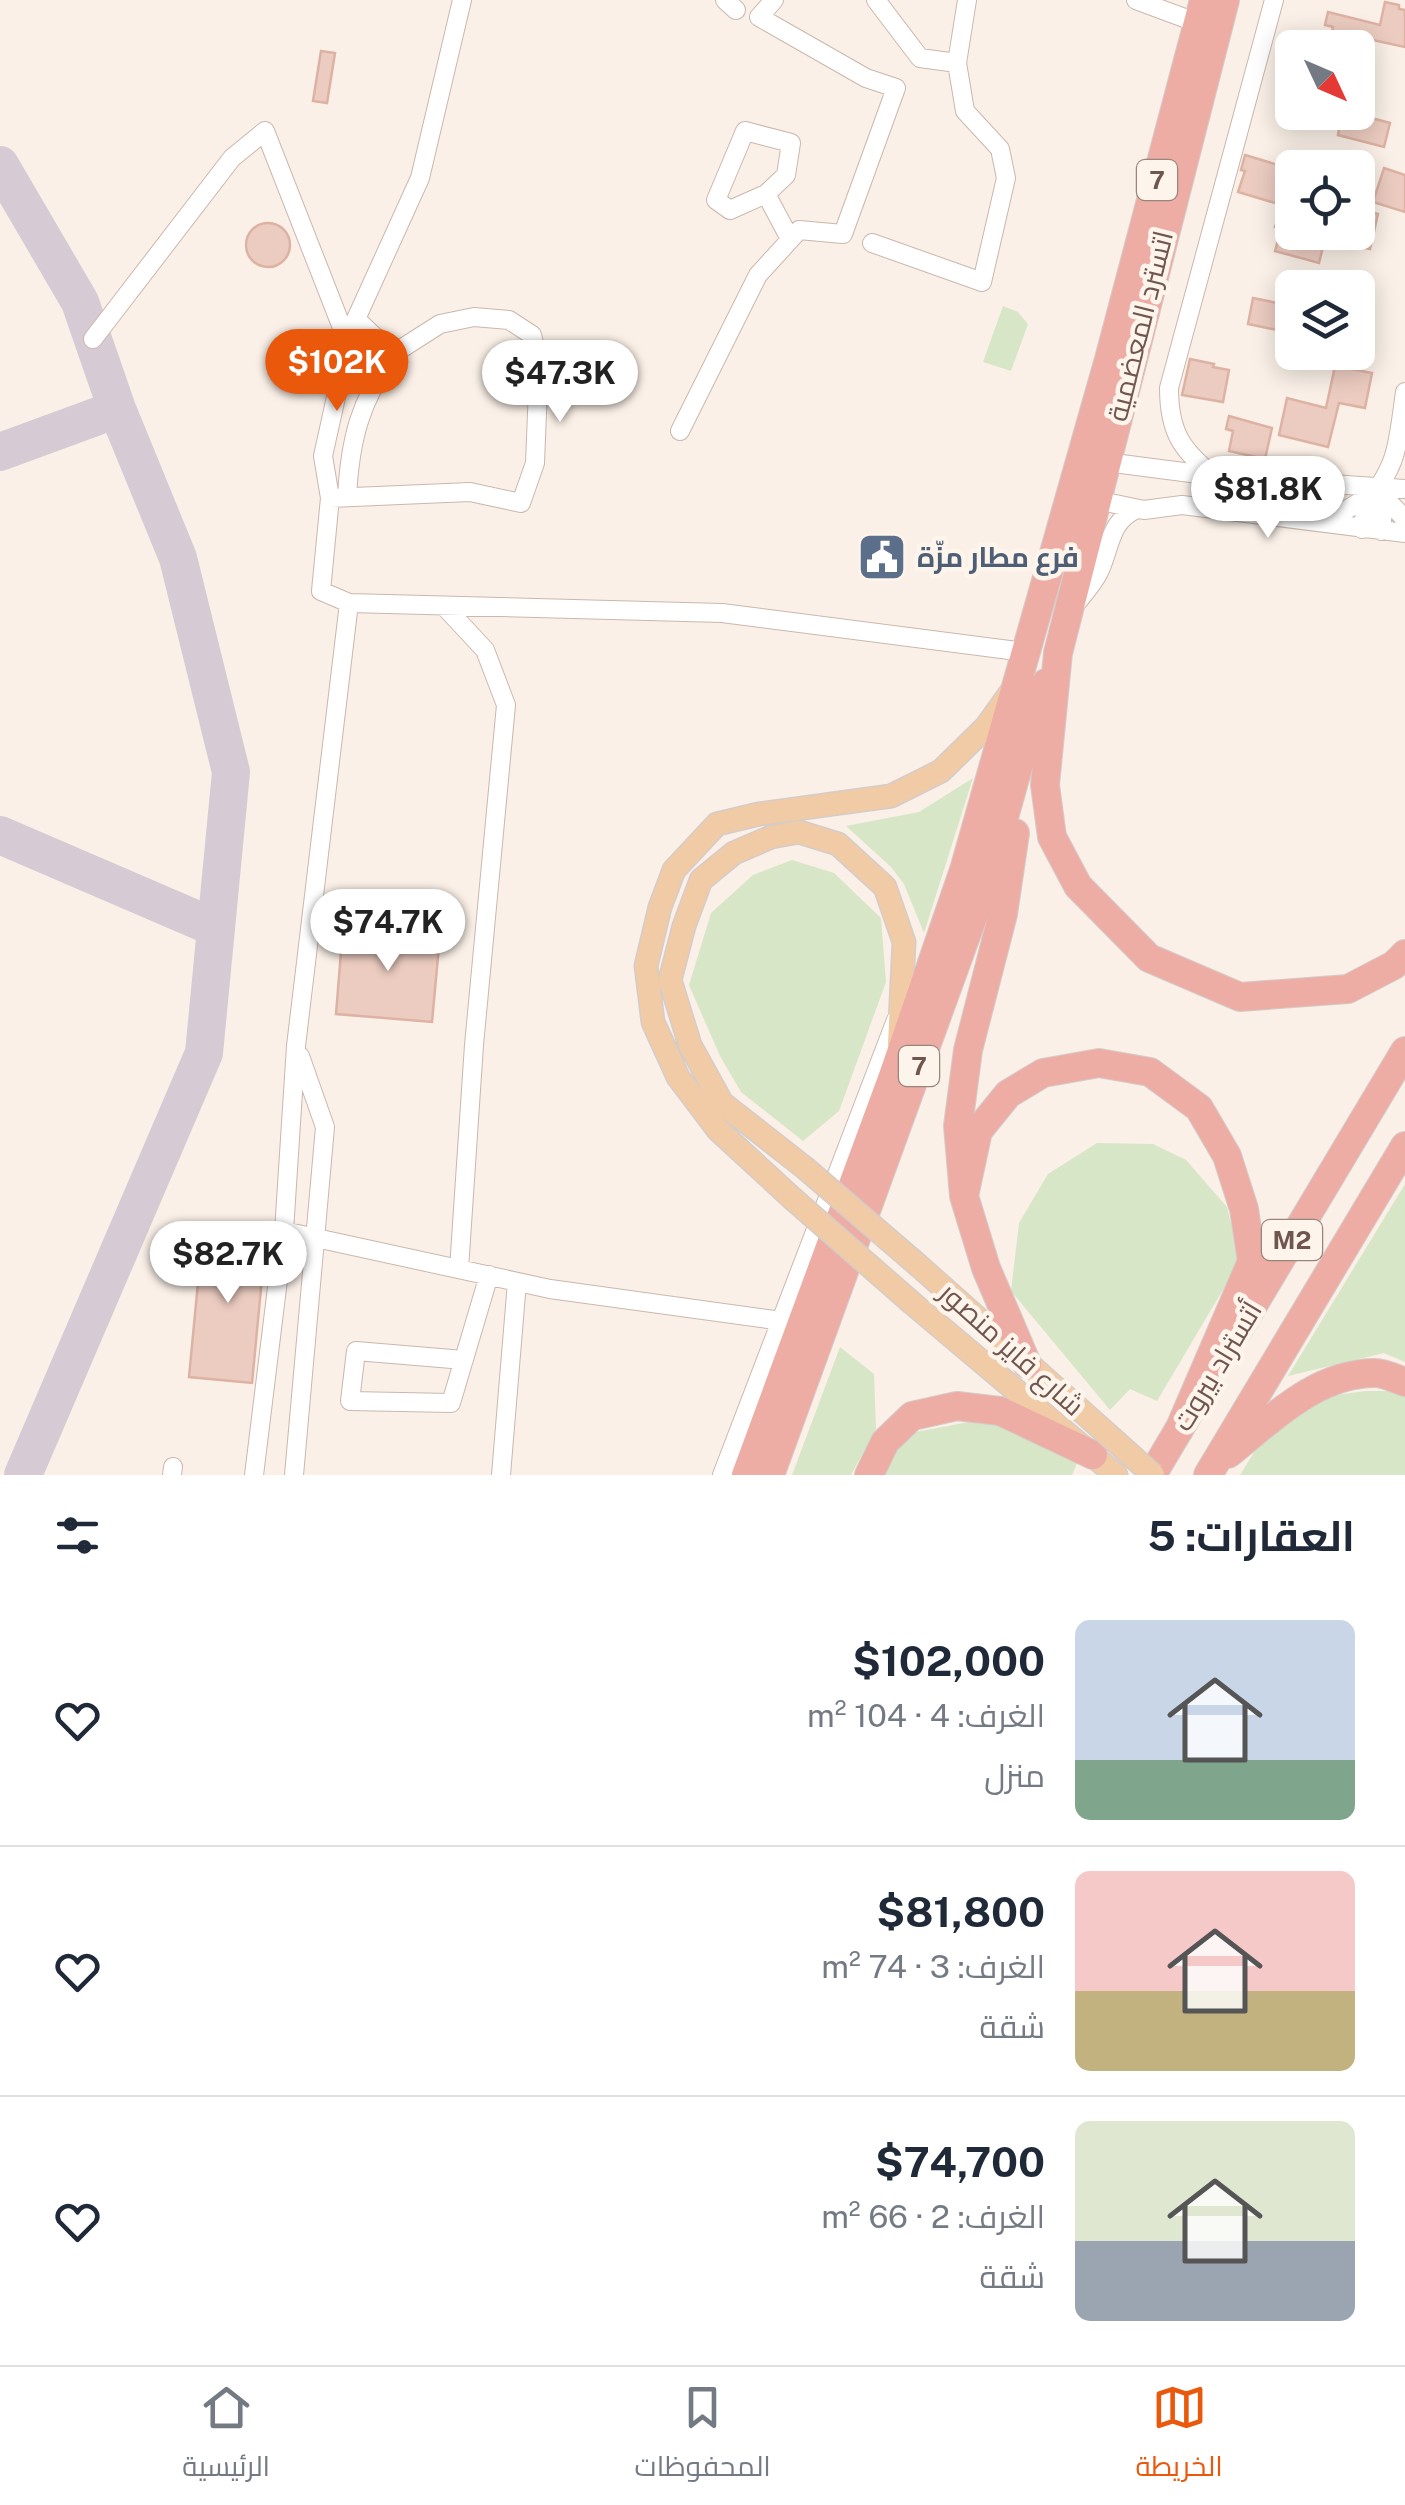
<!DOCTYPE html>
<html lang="ar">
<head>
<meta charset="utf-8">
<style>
	body { margin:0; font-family:"Public Sans",Cairo,sans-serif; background:#f2f2f3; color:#1f2937; direction:rtl; height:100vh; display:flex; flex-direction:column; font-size:38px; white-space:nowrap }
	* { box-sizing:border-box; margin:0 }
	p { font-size:32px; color:#747a83 }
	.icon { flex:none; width:55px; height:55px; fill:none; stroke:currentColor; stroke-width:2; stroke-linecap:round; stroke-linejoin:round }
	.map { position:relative; height:1475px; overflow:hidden; direction:ltr }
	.side { display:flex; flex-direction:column; background:#fff; flex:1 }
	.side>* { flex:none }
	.needle { width:65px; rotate:134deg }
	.controls { position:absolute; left:1275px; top:30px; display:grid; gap:20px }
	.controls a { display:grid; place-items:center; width:100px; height:100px; border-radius:15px; background:#fff; box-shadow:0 5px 25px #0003; font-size:50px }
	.price { position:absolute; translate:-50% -85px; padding:0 22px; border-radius:35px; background:#fff; color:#222; font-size:32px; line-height:65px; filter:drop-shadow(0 2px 5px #0008) }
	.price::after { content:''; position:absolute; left:50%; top:60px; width:30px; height:22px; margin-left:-15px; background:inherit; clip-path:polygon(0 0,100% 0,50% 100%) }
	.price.selected { background:#ea580c; color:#fff }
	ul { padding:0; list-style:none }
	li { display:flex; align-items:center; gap:30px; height:250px; padding:0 50px }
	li+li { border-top:2px solid #e0e1e3 }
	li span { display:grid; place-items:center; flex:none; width:280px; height:200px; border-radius:15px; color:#555 }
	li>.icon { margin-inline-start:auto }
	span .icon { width:120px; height:120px; fill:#fffc; stroke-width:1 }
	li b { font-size:42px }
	h2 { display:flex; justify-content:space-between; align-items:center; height:120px; padding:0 50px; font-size:42px }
	.tab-bar { display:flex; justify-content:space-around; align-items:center; height:140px; border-top:2px solid #e0e1e3; background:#fff; font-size:28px; color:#747a83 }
	.tab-bar a { display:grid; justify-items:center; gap:5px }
	.tab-bar .selected { color:#ea580c }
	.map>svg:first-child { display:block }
	.green { fill:#d7e6c6 }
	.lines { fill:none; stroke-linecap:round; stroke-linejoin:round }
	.taxiway { stroke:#d6cbd4; stroke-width:38 }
	.building { fill:#ecccc1; stroke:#ddb2a3; stroke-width:2.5 }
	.minor-casing { stroke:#cab7ae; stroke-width:20 }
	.major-casing { stroke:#d4ccca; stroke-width:25 }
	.highway-casing { stroke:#d4ccca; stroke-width:30 }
	.minor { stroke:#fff; stroke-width:18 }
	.major { stroke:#f1cba6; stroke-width:22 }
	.highway { stroke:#edada4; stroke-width:28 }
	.major-bridge-casing { stroke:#d4ccca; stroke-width:25; stroke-linecap:butt }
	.major-bridge { stroke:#f1cba6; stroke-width:22 }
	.labels { text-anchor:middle; stroke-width:9; stroke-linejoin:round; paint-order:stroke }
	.shield { fill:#fdf4ec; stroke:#9a857d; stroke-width:2.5 }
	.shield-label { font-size:25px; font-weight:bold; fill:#70564e }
	.street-label { font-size:28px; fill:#70564e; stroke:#fdf4ec }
	.service-label { font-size:28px; font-weight:bold; fill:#4e5e75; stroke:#fdf4ec; text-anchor:start }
</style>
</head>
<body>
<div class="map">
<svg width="1405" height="1475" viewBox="0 0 1405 1475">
	<rect width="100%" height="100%" fill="#faf0e7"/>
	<!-- green -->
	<path class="green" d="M 1003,306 L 1018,312 L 1028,324 L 1011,371 L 983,362 Z
		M 973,778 L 924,933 L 904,884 L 891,867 L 846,826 L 919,812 Z
		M 792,860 L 834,873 L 881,918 L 886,982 L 839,1111 L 803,1141 L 741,1092 L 720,1056 L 689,985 L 711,913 L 753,875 Z
		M 1097,1143 L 1153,1144 L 1186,1160 L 1227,1207 L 1240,1261 L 1157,1401 L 1130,1389 L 1110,1410 L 1011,1291 L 1019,1223 L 1048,1174 Z
		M 1405,1184 L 1405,1362 L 1384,1353 L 1288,1376 Z
		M 840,1347 L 874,1374 L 876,1429 L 851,1475 L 792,1475 Z
		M 1366,1391 L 1401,1391 L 1405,1393 L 1405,1475 L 1240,1475 L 1258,1446 L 1327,1396 Z
		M 990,1418 L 1077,1463 L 1072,1475 L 880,1475 L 887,1455 L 916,1432 Z"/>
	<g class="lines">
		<!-- taxiway -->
		<path class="taxiway" d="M 0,165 L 80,302 L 117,409 L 178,558 L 231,772 L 204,1053 L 23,1475
			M 0,452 L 117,409
			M 0,835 L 216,928"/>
	</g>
	<!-- building -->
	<path class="building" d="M 1385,2 L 1399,5 L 1399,9 L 1405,10 L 1405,47 L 1368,39 L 1366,48 L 1328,48 L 1333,27 L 1325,25 L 1328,12 L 1380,25 Z
		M 321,51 L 335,53 L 327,103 L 313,101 Z
		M 1292,112 L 1349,112 L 1390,123 L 1384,147 L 1338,135 L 1339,129 L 1292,116 Z
		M 1245,155 L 1285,167 L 1279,189 L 1289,192 L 1285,206 L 1238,192 L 1245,171 L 1241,170 Z
		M 1384,168 L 1405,175 L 1405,212 L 1373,202 Z
		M 1289,199 L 1292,200 L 1292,232 L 1358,232 L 1358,209 L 1378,214 L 1370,249 L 1325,239 L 1319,263 L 1275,251 L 1281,229 L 1275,227 L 1279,215 L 1284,216 Z
		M246 245a22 22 0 1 1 44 0a22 22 0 1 1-44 0Z
		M 1253,298 L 1292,306 L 1292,333 L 1248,324 Z
		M 1190,359 L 1214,364 L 1213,367 L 1229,370 L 1223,402 L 1182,395 Z
		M 1335,366 L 1372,373 L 1365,408 L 1339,403 L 1328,447 L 1279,435 L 1287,398 L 1326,408 Z
		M 1229,416 L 1272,428 L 1265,459 L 1229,451 L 1233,431 L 1226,429 Z
		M 343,927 L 440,935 L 432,1022 L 336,1014 Z
		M 203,1230 L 266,1236 L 252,1383 L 189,1377 Z"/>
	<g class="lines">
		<!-- minor casing -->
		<g class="minor-casing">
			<path id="minor" d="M 462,0 L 420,178 L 356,319 L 348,343 L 323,456 L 330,498 L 321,591 L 349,603 L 722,613 L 1025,652
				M 725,0 L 736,10
				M 876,0 L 920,58 L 957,63
				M 1136,0 L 1198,23
				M 766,194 L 730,210 L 716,200 L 745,131 L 791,143 L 786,175 L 766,194 L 790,239
				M 872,243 L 982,282 L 1006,178 L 1000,149 L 965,111 L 957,63 L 967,0
				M 93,339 L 232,158 L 265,131 L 348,343
				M 680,431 L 758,275 L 799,230 L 843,234 L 896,88 L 866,78 L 759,17 L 774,0
				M 1106,462 L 1214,476 L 1405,489
				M 1214,476 C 1181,450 1169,431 1169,388 L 1274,0
				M 1380,487 L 1383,509 L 1381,531
				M 1381,494 L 1405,519
				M 347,497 C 350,439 360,402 393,354
				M 330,498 L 470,492 L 521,503 L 535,463 L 539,363 L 532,335 L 509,320 L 474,317 L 440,324 L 393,354 L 356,319
				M 1096,500 L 1144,510 L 1182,505 L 1405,533
				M 1315,520 L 1346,510 L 1373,494
				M 1362,529 C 1365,500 1386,483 1394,456 C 1400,436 1402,412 1405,392
				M 444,606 L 485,650 L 506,705 L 474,1045 L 459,1269
				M 1074,606 C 1083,595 1093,584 1099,572 C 1111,547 1109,521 1137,509
				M 284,1231 L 550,1289 L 782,1321
				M 464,1360 L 356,1351 L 350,1401 L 451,1403 L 489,1275
				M 172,1475 L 173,1467
				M 254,1475 L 284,1231 L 296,1046 L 349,603
				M 294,1475 L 325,1127 L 300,1056
				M 501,1475 L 517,1282
				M 722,1475 L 896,1020"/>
		</g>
		<!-- major casing -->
		<g class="major-casing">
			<path id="major" d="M 805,1168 L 722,1103 L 690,1045 L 670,980 L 684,926 L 701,880 L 734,853 L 771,837 L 799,832 L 838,844 L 885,887 L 904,942 L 899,1044
				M 793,1199 L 718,1130 L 678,1077 L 653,1022 L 646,966 L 660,907 L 674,870 L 717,824 L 759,814 L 891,796 L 941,771 L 986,727 L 1011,692
				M 919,1266 L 1105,1432
				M 912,1303 L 1116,1475"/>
		</g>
		<!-- highway casing -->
		<g class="highway-casing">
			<path id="highway" d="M 1225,0 L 1058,653 L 1045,785 L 1052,837 L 1078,886 L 1149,958 L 1240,997 L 1348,989 L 1394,965 L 1405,954
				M 1015,833 L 1003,914 L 968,1050 L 958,1126 L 964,1196 L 986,1268 L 1027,1364
				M 964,1196 L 978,1131 L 1008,1094 L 1043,1073 L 1099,1063 L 1150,1072 L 1199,1108 L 1227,1156 L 1244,1209 L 1252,1261 L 1179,1430
				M 1237,1332 L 1405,1051
				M 1228,1454 C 1271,1420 1316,1373 1375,1373 C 1385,1373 1396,1379 1405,1382
				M 746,1475 L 893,1076 L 964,870 L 1109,359 L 1204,0
				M 770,1475 L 987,878 L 1031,721 L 1046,683
				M 869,1475 L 885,1442 L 912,1416 L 957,1406 L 1000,1411 L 1093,1455
				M 1152,1475 L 1187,1416
				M 1208,1475 L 1405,1146"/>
		</g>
		<!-- minor -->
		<use href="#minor" class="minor"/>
		<!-- major -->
		<use href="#major" class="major"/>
		<!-- highway -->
		<use href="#highway" class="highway"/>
		<!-- major-bridge casing -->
		<g class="major-bridge-casing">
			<path id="major-bridge" d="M 805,1168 L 919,1266
				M 793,1199 L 912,1303
				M 1105,1432 L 1153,1475"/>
		</g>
		<!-- major-bridge -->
		<use href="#major-bridge" class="major-bridge"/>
	</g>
	<!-- icons -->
	<defs>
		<g id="civic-square" transform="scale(2.5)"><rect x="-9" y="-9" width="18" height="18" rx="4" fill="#5c6f8a" stroke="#fdf4ec"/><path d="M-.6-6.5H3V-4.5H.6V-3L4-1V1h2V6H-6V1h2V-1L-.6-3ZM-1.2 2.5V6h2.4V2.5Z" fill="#fff"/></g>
	</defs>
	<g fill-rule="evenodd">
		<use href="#civic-square" x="882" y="557"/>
	</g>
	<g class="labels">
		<!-- shield labels -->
		<g class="shield">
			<rect x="1137" y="160" width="40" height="40" rx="8"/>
			<rect x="899" y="1046" width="40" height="40" rx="8"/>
			<rect x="1262" y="1220" width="60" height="40" rx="8"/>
		</g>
		<g class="shield-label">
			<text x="1157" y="189">7</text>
			<text x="919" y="1075">7</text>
			<text x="1292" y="1249">M2</text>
		</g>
		<!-- street labels -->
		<g class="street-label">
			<text transform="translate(1140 326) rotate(-76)" y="10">اتسترد المعضمية</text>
			<text transform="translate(1012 1349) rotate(42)" y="10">شارع فايز منصور</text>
			<text transform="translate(1217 1366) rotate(-59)" y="10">أتستراد بيروت</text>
		</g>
		<!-- service labels -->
		<g class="service-label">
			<text x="917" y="567">فرع مطار مزّة</text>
		</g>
	</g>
</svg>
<div class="controls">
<a><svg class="needle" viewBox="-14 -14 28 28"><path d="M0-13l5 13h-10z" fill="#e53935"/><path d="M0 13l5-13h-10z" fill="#747a83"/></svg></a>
<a><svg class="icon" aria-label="locate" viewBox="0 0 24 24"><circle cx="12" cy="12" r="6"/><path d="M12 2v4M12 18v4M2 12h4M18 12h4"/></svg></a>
<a><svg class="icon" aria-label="layers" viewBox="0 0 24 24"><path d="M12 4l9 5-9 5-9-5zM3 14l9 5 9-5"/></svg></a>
</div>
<b class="price selected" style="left:337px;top:414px">$102K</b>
<b class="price" style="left:560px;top:425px">$47.3K</b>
<b class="price" style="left:1268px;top:541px">$81.8K</b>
<b class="price" style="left:388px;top:974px">$74.7K</b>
<b class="price" style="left:228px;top:1306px">$82.7K</b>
</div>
<section class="side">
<h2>العقارات: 5<svg class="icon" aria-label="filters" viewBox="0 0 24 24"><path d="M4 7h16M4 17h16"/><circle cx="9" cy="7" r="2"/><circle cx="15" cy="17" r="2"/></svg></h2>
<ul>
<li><span style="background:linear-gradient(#c9d6e8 70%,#7fa58c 0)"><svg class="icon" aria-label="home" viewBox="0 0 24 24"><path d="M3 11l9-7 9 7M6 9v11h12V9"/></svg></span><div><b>$102,000</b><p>الغرف: 4 · 104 m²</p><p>منزل</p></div><svg class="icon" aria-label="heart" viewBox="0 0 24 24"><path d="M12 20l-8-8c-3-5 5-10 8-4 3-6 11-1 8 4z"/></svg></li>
<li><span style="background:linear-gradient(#f6c9c9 60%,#c2b280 0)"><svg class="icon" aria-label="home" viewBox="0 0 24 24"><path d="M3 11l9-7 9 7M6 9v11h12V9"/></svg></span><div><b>$81,800</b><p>الغرف: 3 · 74 m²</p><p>شقة</p></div><svg class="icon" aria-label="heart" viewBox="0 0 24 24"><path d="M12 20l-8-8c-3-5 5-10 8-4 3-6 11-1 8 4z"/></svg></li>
<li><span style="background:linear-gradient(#dfe7d0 60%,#9aa5b1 0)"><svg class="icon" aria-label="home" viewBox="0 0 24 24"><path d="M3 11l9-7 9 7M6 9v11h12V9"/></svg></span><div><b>$74,700</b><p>الغرف: 2 · 66 m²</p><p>شقة</p></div><svg class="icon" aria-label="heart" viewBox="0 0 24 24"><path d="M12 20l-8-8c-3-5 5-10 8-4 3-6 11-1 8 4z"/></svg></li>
</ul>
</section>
<nav class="tab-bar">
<a class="selected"><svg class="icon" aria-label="map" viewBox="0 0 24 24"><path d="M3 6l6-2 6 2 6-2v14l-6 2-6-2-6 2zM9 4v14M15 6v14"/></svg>الخريطة</a>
<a><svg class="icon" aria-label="saved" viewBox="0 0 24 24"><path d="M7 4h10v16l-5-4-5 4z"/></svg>المحفوظات</a>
<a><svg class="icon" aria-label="home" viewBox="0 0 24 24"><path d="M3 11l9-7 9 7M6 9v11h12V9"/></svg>الرئيسية</a>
</nav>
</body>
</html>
